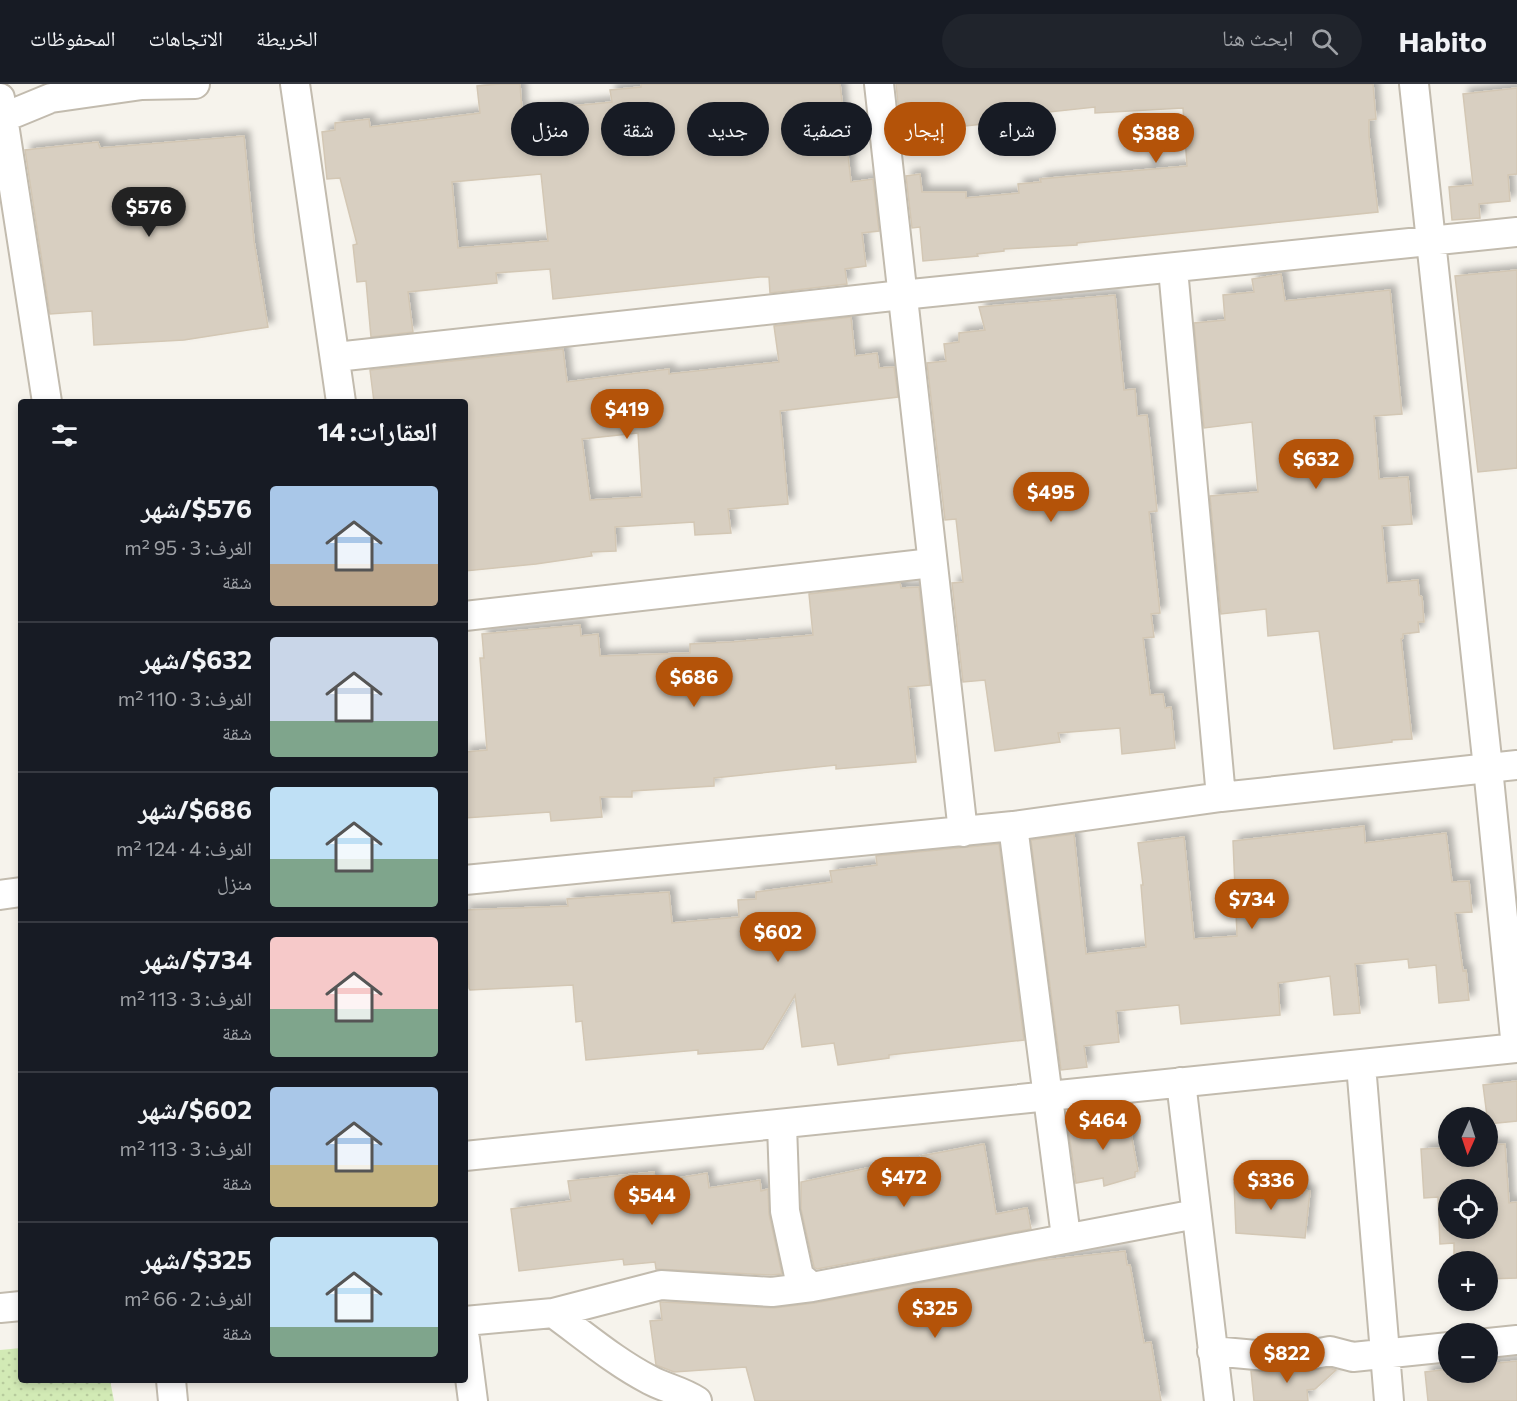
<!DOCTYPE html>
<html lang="ar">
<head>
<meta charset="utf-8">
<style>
	body { margin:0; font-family:Commissioner,"Noto Naskh Arabic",sans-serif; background:#20242c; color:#f1f3f6; direction:rtl; height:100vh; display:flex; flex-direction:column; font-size:22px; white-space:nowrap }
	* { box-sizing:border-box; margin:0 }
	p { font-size:20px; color:#9ea1a6 }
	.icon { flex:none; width:33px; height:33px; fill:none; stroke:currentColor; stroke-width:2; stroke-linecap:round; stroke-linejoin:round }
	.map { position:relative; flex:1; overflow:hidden; direction:ltr }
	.sheet { position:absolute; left:18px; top:315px; width:450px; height:984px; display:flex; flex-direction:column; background:#171b24; border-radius:6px; box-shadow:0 3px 9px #0003; direction:rtl }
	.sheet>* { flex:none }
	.top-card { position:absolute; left:486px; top:18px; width:570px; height:54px; direction:rtl; display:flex; gap:12px }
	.needle { width:39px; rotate:183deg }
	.controls { position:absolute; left:1438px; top:1023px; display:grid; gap:12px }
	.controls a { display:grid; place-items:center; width:60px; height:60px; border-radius:50%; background:#171b24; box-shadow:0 3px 9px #0003; font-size:30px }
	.price { position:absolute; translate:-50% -51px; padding:0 14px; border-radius:21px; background:#b45309; color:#fff; font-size:20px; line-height:39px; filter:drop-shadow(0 2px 3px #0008) }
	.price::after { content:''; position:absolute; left:50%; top:36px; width:18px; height:14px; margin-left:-9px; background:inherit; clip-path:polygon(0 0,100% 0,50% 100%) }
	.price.current { background:#222; color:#fff }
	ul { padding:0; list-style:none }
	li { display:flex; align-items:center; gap:18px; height:150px; padding:0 30px }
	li+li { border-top:2px solid #363941 }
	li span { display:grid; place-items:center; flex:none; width:168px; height:120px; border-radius:6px; color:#555 }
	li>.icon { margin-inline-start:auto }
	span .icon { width:72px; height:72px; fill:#fffc; stroke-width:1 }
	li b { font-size:26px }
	h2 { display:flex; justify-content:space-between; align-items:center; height:72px; padding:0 30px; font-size:26px }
	.tag { padding:0 21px; border-radius:27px; background:#171b24; box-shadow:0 3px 9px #0003; font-size:21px; line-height:54px }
	.tag.current { background:#b45309; color:#fff }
	header { display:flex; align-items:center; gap:36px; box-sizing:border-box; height:84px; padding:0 30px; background:#171b24; border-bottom:2px solid #363941 }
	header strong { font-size:28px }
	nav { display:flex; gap:33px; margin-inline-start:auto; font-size:21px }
	.search { width:420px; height:54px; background:#20242c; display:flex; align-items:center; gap:15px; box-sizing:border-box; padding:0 21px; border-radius:33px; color:#9ea1a6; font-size:22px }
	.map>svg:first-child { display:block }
	.grass { fill:url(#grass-dots) }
	.building { fill:#d8cfc1; stroke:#d3c7b4; stroke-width:1.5; fill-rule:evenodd; filter:url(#shadow) }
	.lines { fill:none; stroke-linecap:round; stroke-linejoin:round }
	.minor-casing { stroke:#c2bbae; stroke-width:32 }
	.minor { stroke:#fff; stroke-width:28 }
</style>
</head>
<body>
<header>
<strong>Habito</strong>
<div class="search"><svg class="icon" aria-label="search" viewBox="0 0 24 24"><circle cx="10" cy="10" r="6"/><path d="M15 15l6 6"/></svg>ابحث هنا</div>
<nav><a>الخريطة</a><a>الاتجاهات</a><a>المحفوظات</a></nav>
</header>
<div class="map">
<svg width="1517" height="1317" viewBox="0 0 1517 1317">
	<defs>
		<pattern id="grass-dots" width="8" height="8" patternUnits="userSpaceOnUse" patternTransform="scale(1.5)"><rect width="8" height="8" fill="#d2eab5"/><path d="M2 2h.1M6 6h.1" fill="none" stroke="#b6ca9c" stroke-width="1.8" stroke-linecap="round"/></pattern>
		<filter id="shadow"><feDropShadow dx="5.5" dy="-5.5" stdDeviation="3" flood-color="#0004"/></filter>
	</defs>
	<rect width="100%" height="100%" fill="#f6f3ec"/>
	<!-- grass -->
	<path class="grass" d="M 21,1264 L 21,1296 L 110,1296 L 114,1317 L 0,1317 L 0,1266 Z"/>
	<!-- building -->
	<path class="building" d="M 500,0 L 520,0 L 522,27 L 612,18 L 610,6 L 641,3 L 641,0 L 840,0 L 851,98 L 873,95 L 879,147 L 862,149 L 866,182 L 845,185 L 847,200 L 770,209 L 769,193 L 760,193 L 553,215 L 550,185 L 496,189 L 497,199 L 408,208 L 413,248 L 371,253 L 366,197 L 357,198 L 353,161 L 357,160 L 340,94 L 327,95 L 322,48 L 335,46 L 335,39 L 369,35 L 370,43 L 480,29 L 477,2 ZM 541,90 L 548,157 L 458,164 L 452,98 Z
		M 896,0 L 1373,0 L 1376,35 L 1369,36 L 1369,52 L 1378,128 L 1077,159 L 1077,161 L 1004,165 L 1004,167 L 977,170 L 978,172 L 923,177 L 920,143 L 912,144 L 906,92 L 920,90 L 922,108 L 966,108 L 966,114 L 1019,109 L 1018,100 L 1041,98 L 1040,95 L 1187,82 L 1183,24 L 1095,29 L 1095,23 L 983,35 L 983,40 L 901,49 Z
		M 1517,4 L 1517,90 L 1508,91 L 1510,117 L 1479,120 L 1480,134 L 1452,136 L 1449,103 L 1473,101 L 1463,10 Z
		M 244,52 L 254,157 L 268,243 L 184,256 L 94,261 L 92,227 L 50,230 L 25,66 L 98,58 L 100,64 Z
		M 1517,186 L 1517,384 L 1478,388 L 1455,192 Z
		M 1281,190 L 1285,217 L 1390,206 L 1402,330 L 1374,332 L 1379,395 L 1408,393 L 1412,440 L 1382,442 L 1387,499 L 1418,496 L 1419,511 L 1422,513 L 1424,538 L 1418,538 L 1419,548 L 1403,550 L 1403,554 L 1401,555 L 1412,655 L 1392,656 L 1392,658 L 1334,665 L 1319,547 L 1268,552 L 1266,525 L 1221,530 L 1210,412 L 1258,408 L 1252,338 L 1204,344 L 1194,239 L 1225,236 L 1223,211 L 1254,208 L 1252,195 Z
		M 1115,211 L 1124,306 L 1135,305 L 1137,332 L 1147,331 L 1157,427 L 1149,428 L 1160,529 L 1151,530 L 1154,553 L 1143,554 L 1150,611 L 1163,610 L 1165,624 L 1171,623 L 1175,664 L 1122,670 L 1120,644 L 1058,649 L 1060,658 L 995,667 L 985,596 L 963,598 L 952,499 L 963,498 L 956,435 L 945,436 L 927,279 L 946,277 L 944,260 L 959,258 L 959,249 L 985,246 L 979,223 Z
		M 851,233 L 855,272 L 877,269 L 879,284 L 894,283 L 898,313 L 780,327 L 788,420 L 728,425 L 731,449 L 695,451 L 694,438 L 615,443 L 616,467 L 591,468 L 592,472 L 536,480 L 465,487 L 465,318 L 374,318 L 370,286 L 563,265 L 567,298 L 669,285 L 669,290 L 779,278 L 774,242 ZM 638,349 L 642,413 L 590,416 L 582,355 Z
		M 900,499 L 901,504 L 919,503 L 930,601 L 908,603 L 916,678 L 836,685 L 836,681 L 714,694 L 714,702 L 632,707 L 632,713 L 600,713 L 602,733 L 551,737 L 550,728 L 465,734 L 465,668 L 487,666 L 480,574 L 484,574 L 482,550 L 580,541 L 581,552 L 598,550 L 600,572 L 690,569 L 690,560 L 731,558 L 813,551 L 809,510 Z
		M 1364,742 L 1365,759 L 1446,749 L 1452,798 L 1469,797 L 1472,828 L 1455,829 L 1463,887 L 1466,886 L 1469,916 L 1439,919 L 1436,881 L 1409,884 L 1408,875 L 1355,880 L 1360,929 L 1334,931 L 1330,892 L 1278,899 L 1280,931 L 1181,940 L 1179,921 L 1116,927 L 1119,958 L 1084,962 L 1087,983 L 1061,986 L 1031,756 L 1074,750 L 1086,870 L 1146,863 L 1141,801 L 1143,801 L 1138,759 L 1184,753 L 1194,855 L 1237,852 L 1233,757 Z
		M 999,760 L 1024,956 L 889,971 L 889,974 L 838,981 L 834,959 L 802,963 L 795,911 L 763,965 L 698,970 L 698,966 L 586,976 L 582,937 L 576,938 L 573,901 L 470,906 L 469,904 L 465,826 L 568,822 L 567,815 L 669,808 L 672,839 L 739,833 L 738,816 L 756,815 L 756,808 L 832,798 L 830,787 L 877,781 L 876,772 Z
		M 1517,997 L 1517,1037 L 1488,1040 L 1483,1001 Z
		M 1128,1033 L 1138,1087 L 1135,1088 L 1135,1093 L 1104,1102 L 1103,1094 L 1076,1099 L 1068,1043 Z
		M 984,1060 L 996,1130 L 1027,1124 L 1031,1145 L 817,1185 L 814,1183 L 801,1125 L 801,1098 L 877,1082 L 924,1075 L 921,1072 Z
		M 1505,1060 L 1509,1119 L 1517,1118 L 1517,1194 L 1488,1195 L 1488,1178 L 1471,1178 L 1470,1172 L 1454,1173 L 1454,1159 L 1440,1160 L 1438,1113 L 1424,1114 L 1421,1065 L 1449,1064 L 1449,1072 L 1488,1072 L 1488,1061 ZM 1449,1106 L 1488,1106 L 1488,1144 L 1449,1144 Z
		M 654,1088 L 655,1098 L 707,1089 L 709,1104 L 760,1096 L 761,1107 L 768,1105 L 769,1130 L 782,1190 L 771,1191 L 656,1185 L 655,1178 L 624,1181 L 623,1175 L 519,1187 L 511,1125 L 571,1117 L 568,1097 Z
		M 1234,1099 L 1310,1107 L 1305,1154 L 1236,1149 Z
		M 1125,1167 L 1127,1181 L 1130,1181 L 1144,1259 L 1151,1258 L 1161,1317 L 755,1317 L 746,1283 L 674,1288 L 656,1281 L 650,1237 L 662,1236 L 660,1218 L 663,1218 L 774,1224 L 815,1219 L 1036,1177 Z
		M 1517,1277 L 1517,1317 L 1428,1317 L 1425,1288 L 1449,1285 L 1449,1288 L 1488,1288 L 1488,1280 Z
		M 1329,1284 L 1336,1286 L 1315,1305 L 1307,1306 L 1308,1317 L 1254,1317 L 1251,1287 L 1309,1287 Z"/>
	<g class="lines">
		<!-- minor casing -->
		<g class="minor-casing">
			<path id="minor" d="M 295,0 L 341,318
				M 879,0 L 963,748
				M 1414,0 L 1488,684 L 1516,964
				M 0,14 L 47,318
				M 0,35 L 51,14 L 142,1 L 195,0
				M 1173,185 L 1221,713
				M 336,273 L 902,211 L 1517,148
				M 465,532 L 932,479
				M 1013,742 L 1066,1153
				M 465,796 L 1013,742 L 1221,713 L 1517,681
				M 0,811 L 21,808
				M 1361,981 L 1389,1317
				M 1181,998 L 1219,1317
				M 782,1041 L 785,1127 L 799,1192 L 812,1203
				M 465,1072 L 1517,964
				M 0,1224 L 21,1222
				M 553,1229 C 585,1252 615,1278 650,1296 C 665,1304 682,1307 697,1317
				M 465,1237 L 553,1229 L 661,1201 L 772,1208 L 812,1203 L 1196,1130
				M 465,1255 L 473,1317
				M 1488,1259 L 1517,1256
				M 1212,1267 L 1267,1272 L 1309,1271 L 1330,1267 L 1353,1273 L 1449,1263
				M 171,1296 L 173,1317"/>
		</g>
		<!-- minor -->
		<use href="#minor" class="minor"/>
	</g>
</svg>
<div class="controls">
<a><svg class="needle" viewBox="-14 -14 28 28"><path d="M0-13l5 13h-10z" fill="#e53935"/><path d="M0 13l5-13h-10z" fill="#9ea1a6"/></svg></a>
<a><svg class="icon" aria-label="locate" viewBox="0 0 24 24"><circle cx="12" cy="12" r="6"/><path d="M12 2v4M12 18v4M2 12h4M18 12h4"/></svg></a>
<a>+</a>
<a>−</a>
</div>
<b class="price" style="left:1156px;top:80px">$388</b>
<b class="price current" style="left:149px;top:154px">$576</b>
<b class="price" style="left:627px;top:356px">$419</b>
<b class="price" style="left:1316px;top:406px">$632</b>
<b class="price" style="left:1051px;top:439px">$495</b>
<b class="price" style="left:694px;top:624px">$686</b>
<b class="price" style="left:1252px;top:846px">$734</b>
<b class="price" style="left:778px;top:879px">$602</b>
<b class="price" style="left:1103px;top:1067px">$464</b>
<b class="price" style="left:904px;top:1124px">$472</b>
<b class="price" style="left:1271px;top:1127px">$336</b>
<b class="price" style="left:652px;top:1142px">$544</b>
<b class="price" style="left:935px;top:1255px">$325</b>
<b class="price" style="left:1287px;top:1300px">$822</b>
<div class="top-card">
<a class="tag">شراء</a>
<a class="tag current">إيجار</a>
<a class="tag">تصفية</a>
<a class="tag">جديد</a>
<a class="tag">شقة</a>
<a class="tag">منزل</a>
</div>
<section class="sheet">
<h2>العقارات: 14<svg class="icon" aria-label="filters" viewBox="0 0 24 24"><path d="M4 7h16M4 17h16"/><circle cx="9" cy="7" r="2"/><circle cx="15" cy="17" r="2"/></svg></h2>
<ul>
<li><span style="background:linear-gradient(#a9c7e8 65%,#b9a48a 0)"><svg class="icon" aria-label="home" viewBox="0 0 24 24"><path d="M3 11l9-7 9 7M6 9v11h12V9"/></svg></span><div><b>$576/شهر</b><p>الغرف: 3 · 95 m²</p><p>شقة</p></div></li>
<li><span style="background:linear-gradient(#c9d6e8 70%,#7fa58c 0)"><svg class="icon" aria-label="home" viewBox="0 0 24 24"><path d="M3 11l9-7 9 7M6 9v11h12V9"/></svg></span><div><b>$632/شهر</b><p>الغرف: 3 · 110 m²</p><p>شقة</p></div></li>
<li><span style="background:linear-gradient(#bfe0f5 60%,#7fa58c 0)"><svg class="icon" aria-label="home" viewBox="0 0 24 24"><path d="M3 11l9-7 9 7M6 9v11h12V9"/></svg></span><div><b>$686/شهر</b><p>الغرف: 4 · 124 m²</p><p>منزل</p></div></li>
<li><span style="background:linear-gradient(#f6c9c9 60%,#7fa58c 0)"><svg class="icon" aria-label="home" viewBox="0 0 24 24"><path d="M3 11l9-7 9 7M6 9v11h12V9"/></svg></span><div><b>$734/شهر</b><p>الغرف: 3 · 113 m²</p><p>شقة</p></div></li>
<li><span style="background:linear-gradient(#a9c7e8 65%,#c2b280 0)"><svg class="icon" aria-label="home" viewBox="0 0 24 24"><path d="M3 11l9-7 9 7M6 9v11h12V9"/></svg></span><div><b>$602/شهر</b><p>الغرف: 3 · 113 m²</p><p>شقة</p></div></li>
<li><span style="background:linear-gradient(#bfe0f5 75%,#7fa58c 0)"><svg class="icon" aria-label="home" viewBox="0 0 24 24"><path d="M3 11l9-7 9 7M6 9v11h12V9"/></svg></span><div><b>$325/شهر</b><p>الغرف: 2 · 66 m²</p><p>شقة</p></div></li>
</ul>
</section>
</div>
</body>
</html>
